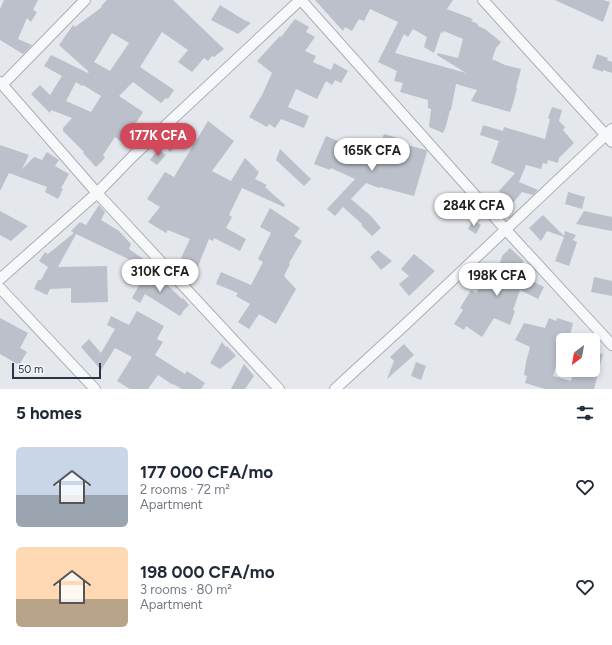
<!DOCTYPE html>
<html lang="en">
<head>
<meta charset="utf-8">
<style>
	body { margin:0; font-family:Figtree,sans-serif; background:#f2f2f3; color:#1f2937; height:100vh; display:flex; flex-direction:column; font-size:15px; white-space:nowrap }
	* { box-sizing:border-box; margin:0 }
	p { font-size:13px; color:#747a83 }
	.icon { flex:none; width:22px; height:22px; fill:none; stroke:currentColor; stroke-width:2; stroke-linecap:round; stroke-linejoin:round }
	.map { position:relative; height:389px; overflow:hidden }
	.drawer { display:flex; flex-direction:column; background:#fff; flex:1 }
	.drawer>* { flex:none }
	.needle { width:26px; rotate:211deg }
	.buttons { position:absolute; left:556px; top:333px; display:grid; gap:8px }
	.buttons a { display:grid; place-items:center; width:44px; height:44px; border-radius:6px; background:#fff; box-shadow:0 2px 6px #0003; font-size:20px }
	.scale { position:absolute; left:12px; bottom:10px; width:89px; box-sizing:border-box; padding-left:4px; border:2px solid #2b3445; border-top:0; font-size:11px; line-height:14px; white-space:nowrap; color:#2b3445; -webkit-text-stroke:3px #f4f6f9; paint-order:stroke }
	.price { position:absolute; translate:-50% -34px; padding:0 9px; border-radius:14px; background:#fff; color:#222; font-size:13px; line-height:26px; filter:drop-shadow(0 1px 2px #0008) }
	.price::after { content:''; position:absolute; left:50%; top:24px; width:12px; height:9px; margin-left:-6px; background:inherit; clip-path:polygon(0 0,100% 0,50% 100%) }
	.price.active { background:#d1495b; color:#fff }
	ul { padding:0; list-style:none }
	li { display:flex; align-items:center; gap:12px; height:100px; padding:0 16px }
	li span { display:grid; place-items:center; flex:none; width:112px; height:80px; border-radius:6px; color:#555 }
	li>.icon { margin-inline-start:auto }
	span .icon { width:48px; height:48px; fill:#fffc; stroke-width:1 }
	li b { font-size:17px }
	h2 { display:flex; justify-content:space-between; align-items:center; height:48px; padding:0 16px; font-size:17px }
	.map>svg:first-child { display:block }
	.building { fill:#bbc0ca; fill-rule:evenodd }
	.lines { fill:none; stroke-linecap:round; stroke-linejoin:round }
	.minor-casing { stroke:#a9aeb7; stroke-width:12 }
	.minor { stroke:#f7f8fa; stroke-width:10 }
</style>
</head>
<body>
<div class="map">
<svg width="612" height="389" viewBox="0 0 612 389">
	<rect width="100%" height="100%" fill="#e4e7ec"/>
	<!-- building -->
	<path class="building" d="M 4,0 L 38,0 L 33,10 L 37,12 L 31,22 L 27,18 L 18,39 L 32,45 L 23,54 L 0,40 L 0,9 Z
		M 107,0 L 173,0 L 224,49 L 214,57 L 212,56 L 208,61 L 204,58 L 192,72 L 178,62 L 188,50 L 162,32 L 140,67 L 174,90 L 168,99 L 166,98 L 161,103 L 133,82 L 119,96 L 143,112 L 123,143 L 115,137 L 103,155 L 105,158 L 96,167 L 83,153 L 84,152 L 63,131 L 63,128 L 72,118 L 51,110 L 50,113 L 31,94 L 40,85 L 50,95 L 62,76 L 44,66 L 51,55 L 88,73 L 89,72 L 59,45 L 73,25 L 75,27 L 102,7 L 101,6 ZM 112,33 L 129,43 L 110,71 L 94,62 ZM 76,82 L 82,86 L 83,85 L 101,96 L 91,112 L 66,101 Z
		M 315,0 L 453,0 L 447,9 L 473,19 L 471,21 L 478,24 L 478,26 L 485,29 L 501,42 L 496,48 L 492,59 L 505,65 L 521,69 L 516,88 L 517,88 L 513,103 L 510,112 L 471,101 L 477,90 L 456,84 L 451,110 L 450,110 L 446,126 L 443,133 L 429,127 L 431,109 L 428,108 L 428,100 L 400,92 L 403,83 L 394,81 L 397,71 L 378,62 L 398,22 L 370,9 L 364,21 L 359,19 L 352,31 L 345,27 L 343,31 ZM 413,29 L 427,37 L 424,47 L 434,53 L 441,32 L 443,33 L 444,31 L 463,39 L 458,58 L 438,53 L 437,55 L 466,73 L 395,53 L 404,34 L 408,37 Z
		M 555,0 L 603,0 L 610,2 L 603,22 Z
		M 220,5 L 244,20 L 251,23 L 238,34 L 211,20 Z
		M 295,19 L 309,27 L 306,32 L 315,37 L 305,51 L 316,56 L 313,62 L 331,70 L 334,63 L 348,71 L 341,83 L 335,80 L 332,85 L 326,81 L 317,99 L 296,89 L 288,107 L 309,116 L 304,128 L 281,119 L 275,128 L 269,124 L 267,127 L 249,117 L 262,95 L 272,73 L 257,61 L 280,36 L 281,37 Z
		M 597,54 L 608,58 L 607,60 L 612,62 L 612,73 L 603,70 L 603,72 L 592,68 Z
		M 552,107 L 562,110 L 559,121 L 565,127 L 563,130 L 574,143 L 559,158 L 558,163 L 548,160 L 547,164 L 543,163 L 541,169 L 526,165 L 519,182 L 538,190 L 533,195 L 522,192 L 512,204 L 499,191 L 515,173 L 491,163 L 499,141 L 480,135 L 483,125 L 503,131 L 504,127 L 545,139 L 550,119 L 548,118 Z
		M 208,121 L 234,141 L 212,171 L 231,181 L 245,158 L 259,172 L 255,179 L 267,185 L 265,187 L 285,205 L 284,207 L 242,188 L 229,215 L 232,217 L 226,228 L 246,239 L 240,251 L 214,238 L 213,241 L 209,239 L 194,276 L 188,274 L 180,265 L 183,259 L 181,258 L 190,239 L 168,230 L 166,233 L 148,222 L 160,207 L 147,199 L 165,172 L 174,177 Z
		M 174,133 L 182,140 L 170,152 L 164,145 Z
		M 384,134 L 397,138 L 396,142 L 426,150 L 427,152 L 414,196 L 380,187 L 379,188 L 366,183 L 351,199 L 371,216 L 381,228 L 372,236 L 361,225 L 362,224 L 343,207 L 335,216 L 327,209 L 355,179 L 331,168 L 330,170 L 314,164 L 326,136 L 376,157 Z
		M 0,145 L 29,155 L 22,169 L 34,157 L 42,160 L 47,152 L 59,160 L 55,166 L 69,174 L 61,188 L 63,189 L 58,199 L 45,192 L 47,187 L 9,173 L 0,191 Z
		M 158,149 L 166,155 L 157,165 L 150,160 Z
		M 280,149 L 311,179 L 304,186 L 276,160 Z
		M 568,192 L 585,197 L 582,209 L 565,204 Z
		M 99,205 L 105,212 L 101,220 L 119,231 L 131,244 L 129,249 L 149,263 L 147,268 L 76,234 L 58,267 L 107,266 L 108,302 L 71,303 L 71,288 L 50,289 L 47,295 L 34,289 L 38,280 L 41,280 L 48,267 L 39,261 L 45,252 L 48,254 L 74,233 L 71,231 L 80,222 L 86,225 Z
		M 270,208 L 300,228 L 294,236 L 302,241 L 289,263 L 290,264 L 284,276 L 296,289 L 276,324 L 259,314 L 249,329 L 238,322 L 250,304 L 236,296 L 238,293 L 216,284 L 221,272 L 251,285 L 263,262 L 258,259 L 271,233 L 260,227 Z
		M 0,211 L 28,226 L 11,241 L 0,235 Z
		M 584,211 L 612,217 L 612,231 L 576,224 Z
		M 543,215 L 564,236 L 565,231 L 576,235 L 573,240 L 577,242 L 569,266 L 555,261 L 564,237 L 547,231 L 541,241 L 529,228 Z
		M 473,220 L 481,225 L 476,234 L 468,229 Z
		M 510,248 L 524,261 L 512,274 L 530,280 L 544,287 L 538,299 L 520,290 L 513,310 L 515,311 L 510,325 L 494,318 L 482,337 L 466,326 L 464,330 L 454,324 L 463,310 L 460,308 L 471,290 L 476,293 L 490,274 L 497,275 L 502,256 Z
		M 378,250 L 392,261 L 381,270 L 370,257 Z
		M 414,254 L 435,271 L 409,296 L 399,284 L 409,276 L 401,269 Z
		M 148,269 L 162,278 L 162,280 L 182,299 L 183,298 L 189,305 L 184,310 L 180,316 L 145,294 L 140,303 L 132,298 Z
		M 594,277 L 612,281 L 612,296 L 591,292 Z
		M 137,311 L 164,326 L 157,339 L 163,342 L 155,355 L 185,374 L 187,371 L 205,383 L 201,389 L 182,389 L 173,384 L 173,385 L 158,375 L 148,389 L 130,389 L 117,381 L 132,357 L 115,348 L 101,370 L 81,347 L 89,339 L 101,353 L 115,329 L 107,325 L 111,316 L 129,325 Z
		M 0,318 L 28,333 L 20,348 L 27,352 L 19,365 L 0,354 Z
		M 549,318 L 556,321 L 557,318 L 573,323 L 569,340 L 563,340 L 563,352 L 560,352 L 553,376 L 571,381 L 574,370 L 588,373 L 589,370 L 593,370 L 593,352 L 603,354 L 594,389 L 545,389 L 525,383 L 527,376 L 524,375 L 526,362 L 530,347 L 515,340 L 524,323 L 545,328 Z
		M 222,342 L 226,347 L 227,346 L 236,356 L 220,369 L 210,363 Z
		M 404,344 L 414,355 L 387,379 L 394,361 L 390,357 Z
		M 416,362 L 426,366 L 421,380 L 411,376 Z
		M 244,364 L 254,376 L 245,389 L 231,389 Z"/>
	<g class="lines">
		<!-- minor casing -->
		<g class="minor-casing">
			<path id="minor" d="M 301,0 L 506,230 L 612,345
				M 483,0 L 612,142
				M 0,82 L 97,193 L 279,389
				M 2,85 L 85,0
				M 0,279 L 97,193 L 134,155 L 300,0
				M 0,288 L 95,389
				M 335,389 L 409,321 L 612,129"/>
		</g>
		<!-- minor -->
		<use href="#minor" class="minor"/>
	</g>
</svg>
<div class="buttons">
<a><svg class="needle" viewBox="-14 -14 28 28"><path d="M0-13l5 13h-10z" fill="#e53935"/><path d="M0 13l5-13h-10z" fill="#747a83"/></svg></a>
</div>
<div class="scale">50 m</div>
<b class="price active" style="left:158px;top:157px">177K CFA</b>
<b class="price" style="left:372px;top:172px">165K CFA</b>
<b class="price" style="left:474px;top:227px">284K CFA</b>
<b class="price" style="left:160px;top:293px">310K CFA</b>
<b class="price" style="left:497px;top:297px">198K CFA</b>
</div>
<section class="drawer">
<h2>5 homes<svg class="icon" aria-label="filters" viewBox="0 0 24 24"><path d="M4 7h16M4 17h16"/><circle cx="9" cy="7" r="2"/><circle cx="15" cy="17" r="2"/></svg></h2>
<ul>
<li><span style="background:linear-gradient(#c9d6e8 60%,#9aa5b1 0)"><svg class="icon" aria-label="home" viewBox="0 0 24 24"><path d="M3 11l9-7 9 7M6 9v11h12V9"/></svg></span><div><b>177 000 CFA/mo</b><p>2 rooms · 72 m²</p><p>Apartment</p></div><svg class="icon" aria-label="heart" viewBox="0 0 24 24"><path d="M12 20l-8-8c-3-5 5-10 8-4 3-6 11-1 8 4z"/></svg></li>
<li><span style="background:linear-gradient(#ffd9b3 65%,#b9a48a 0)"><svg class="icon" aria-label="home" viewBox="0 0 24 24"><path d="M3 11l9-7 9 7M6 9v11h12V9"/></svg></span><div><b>198 000 CFA/mo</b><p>3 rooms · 80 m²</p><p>Apartment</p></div><svg class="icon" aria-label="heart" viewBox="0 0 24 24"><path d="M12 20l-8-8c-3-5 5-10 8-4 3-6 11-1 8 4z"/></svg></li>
</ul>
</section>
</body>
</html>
